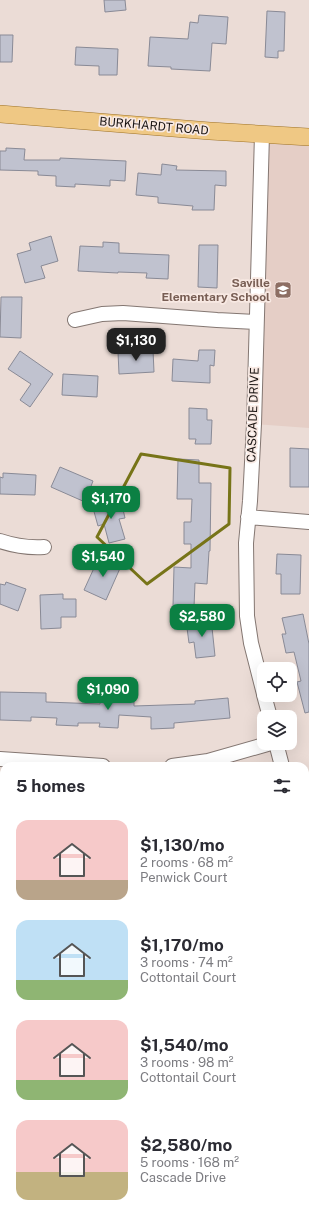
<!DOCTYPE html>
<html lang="en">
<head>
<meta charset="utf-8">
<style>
	body { margin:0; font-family:"Public Sans",sans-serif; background:#f2f2f3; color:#2b2b33; height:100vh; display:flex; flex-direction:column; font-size:15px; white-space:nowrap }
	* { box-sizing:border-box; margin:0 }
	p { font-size:13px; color:#7c7c81 }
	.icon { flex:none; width:22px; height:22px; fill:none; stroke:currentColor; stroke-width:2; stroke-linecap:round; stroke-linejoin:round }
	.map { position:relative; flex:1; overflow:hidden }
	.panel { position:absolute; left:0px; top:762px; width:309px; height:456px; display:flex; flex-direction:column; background:#fff; border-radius:12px 12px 0 0; box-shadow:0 4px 16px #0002 }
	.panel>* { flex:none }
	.tools { position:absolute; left:257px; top:662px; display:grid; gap:8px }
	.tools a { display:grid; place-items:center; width:40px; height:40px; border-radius:8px; background:#fff; box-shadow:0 4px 16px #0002; font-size:20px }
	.price { position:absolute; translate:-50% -34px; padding:0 9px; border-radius:8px; background:#0b8043; color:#fff; font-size:13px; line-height:26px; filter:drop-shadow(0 1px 2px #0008) }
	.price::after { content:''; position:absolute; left:50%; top:24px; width:12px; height:9px; margin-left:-6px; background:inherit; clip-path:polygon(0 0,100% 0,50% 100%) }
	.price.on { background:#222; color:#fff }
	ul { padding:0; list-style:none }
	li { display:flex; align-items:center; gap:12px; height:100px; padding:0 16px }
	li span { display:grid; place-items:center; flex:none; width:112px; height:80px; border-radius:12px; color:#555 }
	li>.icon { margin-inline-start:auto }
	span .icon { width:48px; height:48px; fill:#fffc; stroke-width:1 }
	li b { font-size:17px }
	h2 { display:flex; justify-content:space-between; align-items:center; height:48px; padding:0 16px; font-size:17px }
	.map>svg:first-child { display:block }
	.built { fill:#e5cec6 }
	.building { fill:#c0c2cf; stroke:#898a96 }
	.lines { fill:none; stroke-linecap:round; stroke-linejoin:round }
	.minor-casing { stroke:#847772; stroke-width:16 }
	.major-casing { stroke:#9e7227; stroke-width:18 }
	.minor { stroke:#fff; stroke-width:14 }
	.major { stroke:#efc884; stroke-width:17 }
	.marked { fill:none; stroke:#777418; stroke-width:3; stroke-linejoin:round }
	.labels { text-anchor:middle; stroke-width:3.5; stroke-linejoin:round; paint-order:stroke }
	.street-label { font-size:12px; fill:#191412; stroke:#f8e9e3 }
	.education-label { font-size:12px; font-weight:bold; fill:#785e54; stroke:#f8e9e3; text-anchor:end }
</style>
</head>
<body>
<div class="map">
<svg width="309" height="1218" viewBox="0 0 309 1218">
	<rect width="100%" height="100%" fill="#ebdcd6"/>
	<!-- built -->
	<path class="built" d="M 262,134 L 309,137 L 309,428 L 254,424 Z"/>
	<!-- building -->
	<path class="building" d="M 104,0 L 125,0 L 126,10 L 105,12 Z
		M 267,11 L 285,12 L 284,51 L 278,51 L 278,58 L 265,57 Z
		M 199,15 L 228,17 L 226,44 L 212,43 L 210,71 L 171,69 L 171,67 L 148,66 L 150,37 L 188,39 L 190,22 L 198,23 Z
		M 0,35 L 13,35 L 12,62 L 0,62 Z
		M 76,47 L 118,49 L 117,75 L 99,75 L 99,66 L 75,65 Z
		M 6,148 L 25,149 L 24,160 L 60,160 L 60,158 L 126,161 L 125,181 L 110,180 L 110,186 L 75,184 L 75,187 L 56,186 L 56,176 L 38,175 L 38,171 L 0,170 L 0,151 L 6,151 Z
		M 162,164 L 177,166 L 176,170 L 226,171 L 226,186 L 215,185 L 214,210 L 192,210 L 193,206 L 158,203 L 158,197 L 136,195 L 138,173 L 161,175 Z
		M 51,236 L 58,261 L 41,266 L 45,278 L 25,283 L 17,254 L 31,250 L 29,243 Z
		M 103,242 L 119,243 L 119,253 L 169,255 L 168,279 L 146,278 L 147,273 L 118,272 L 118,273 L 78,271 L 80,246 L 103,247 Z
		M 199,245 L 218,245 L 217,288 L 198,287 Z
		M 1,297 L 22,297 L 21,338 L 0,337 Z
		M 153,350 L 154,372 L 119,374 L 118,352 Z
		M 199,350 L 215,350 L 214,366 L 210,365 L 210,383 L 172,381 L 173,359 L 198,361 Z
		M 20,351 L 53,374 L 30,407 L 20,400 L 31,384 L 8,369 Z
		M 63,374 L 98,376 L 97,397 L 62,395 Z
		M 189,408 L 207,409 L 207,420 L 212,420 L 211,444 L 195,444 L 196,439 L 189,439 Z
		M 290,448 L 309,449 L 309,487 L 290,487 Z
		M 178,459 L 199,460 L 199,483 L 211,483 L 210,551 L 209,551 L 207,584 L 195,583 L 194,607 L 173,606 L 174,567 L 191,568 L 191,544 L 184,544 L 184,522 L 191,522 L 192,499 L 177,499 Z
		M 60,467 L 93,481 L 85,502 L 51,487 Z
		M 3,473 L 36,475 L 35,495 L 0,494 L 0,477 L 3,478 Z
		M 121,501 L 125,518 L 119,519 L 125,539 L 109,543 L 104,524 L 98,526 L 93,508 Z
		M 277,554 L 301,555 L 300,594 L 281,594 L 281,574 L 276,574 Z
		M 99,557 L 121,566 L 106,600 L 84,590 Z
		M 6,582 L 26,589 L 18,611 L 0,604 L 0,584 L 5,585 Z
		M 63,594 L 63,599 L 76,599 L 76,617 L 61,617 L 61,628 L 41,629 L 40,595 Z
		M 303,614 L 309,644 L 309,712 L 305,713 L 297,682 L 301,681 L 294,652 L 286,653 L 282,634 L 286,634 L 282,618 Z
		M 211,618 L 215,656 L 196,658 L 194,642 L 189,643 L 187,628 L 193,628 L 192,621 Z
		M 0,692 L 46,693 L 46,702 L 100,704 L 101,695 L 126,696 L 134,697 L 134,706 L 195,704 L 195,701 L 228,698 L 230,718 L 174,723 L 174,728 L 151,729 L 151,717 L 119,715 L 118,728 L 99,727 L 100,723 L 78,723 L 78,726 L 56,725 L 57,718 L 31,717 L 31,721 L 0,720 Z"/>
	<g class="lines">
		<!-- minor casing -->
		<g class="minor-casing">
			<path id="minor" d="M 262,134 L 254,424 L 250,501 L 246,543 L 247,616 L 251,643 L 264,694
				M 75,320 L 102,314 L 123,313 L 217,320 L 256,322
				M 248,517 L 309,522
				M 0,541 C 15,546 28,548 44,547
				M 264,695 L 270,717
				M 276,743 L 282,766
				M 0,759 L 103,766
				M 172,766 L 208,761 L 271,743
				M 305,845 L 309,858
				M 181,1214 L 183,1218"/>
		</g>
		<!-- major casing -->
		<g class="major-casing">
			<path id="major" d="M 0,114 L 210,131 L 309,137"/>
		</g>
		<!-- minor -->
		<use href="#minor" class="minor"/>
		<!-- major -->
		<use href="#major" class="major"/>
	</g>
	<!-- marked area -->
	<path class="marked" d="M 141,454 L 230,468 L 229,524 L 147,584 L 97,537 Z"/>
	<!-- icons -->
	<defs>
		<g id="school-square" transform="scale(0.9)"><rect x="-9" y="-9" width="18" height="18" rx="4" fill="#8d6e63" stroke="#f8e9e3"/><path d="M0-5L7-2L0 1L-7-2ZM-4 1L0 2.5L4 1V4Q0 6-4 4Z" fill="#fff"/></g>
	</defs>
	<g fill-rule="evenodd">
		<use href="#school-square" x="283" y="290"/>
	</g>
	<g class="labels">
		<!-- street labels -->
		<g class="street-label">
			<text transform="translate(154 126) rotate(5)" y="4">BURKHARDT ROAD</text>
			<text transform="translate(253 415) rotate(-88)" y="4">CASCADE DRIVE</text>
		</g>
		<!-- education labels -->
		<g class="education-label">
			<text x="270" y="287">Saville<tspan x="270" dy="14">Elementary School</tspan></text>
		</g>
	</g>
</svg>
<div class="tools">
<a><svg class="icon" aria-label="locate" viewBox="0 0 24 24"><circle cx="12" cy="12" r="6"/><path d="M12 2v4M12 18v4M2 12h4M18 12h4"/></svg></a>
<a><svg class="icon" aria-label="layers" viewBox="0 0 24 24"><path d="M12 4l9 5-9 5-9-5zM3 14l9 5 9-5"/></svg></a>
</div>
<b class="price on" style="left:136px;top:362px">$1,130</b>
<b class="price" style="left:111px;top:520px">$1,170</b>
<b class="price" style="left:103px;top:578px">$1,540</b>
<b class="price" style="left:202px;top:638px">$2,580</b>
<b class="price" style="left:108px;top:711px">$1,090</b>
<section class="panel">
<h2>5 homes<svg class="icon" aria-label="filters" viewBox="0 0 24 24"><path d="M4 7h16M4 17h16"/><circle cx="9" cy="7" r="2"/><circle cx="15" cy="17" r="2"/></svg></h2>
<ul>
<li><span style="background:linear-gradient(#f6c9c9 75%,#b9a48a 0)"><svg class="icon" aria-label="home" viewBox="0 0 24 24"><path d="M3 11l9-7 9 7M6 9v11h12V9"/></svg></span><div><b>$1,130/mo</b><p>2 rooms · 68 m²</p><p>Penwick Court</p></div></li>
<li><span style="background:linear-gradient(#bfe0f5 75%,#8fb573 0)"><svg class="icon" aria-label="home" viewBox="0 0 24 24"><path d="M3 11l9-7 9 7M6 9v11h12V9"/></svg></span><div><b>$1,170/mo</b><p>3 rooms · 74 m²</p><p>Cottontail Court</p></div></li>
<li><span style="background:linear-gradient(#f6c9c9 75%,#8fb573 0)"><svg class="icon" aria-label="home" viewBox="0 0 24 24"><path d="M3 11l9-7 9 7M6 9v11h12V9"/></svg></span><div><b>$1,540/mo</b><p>3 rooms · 98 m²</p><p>Cottontail Court</p></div></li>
<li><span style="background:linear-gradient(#f6c9c9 65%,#c2b280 0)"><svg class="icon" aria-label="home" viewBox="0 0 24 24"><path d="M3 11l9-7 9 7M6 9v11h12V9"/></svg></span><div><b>$2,580/mo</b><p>5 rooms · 168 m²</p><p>Cascade Drive</p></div></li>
</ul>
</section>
</div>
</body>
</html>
